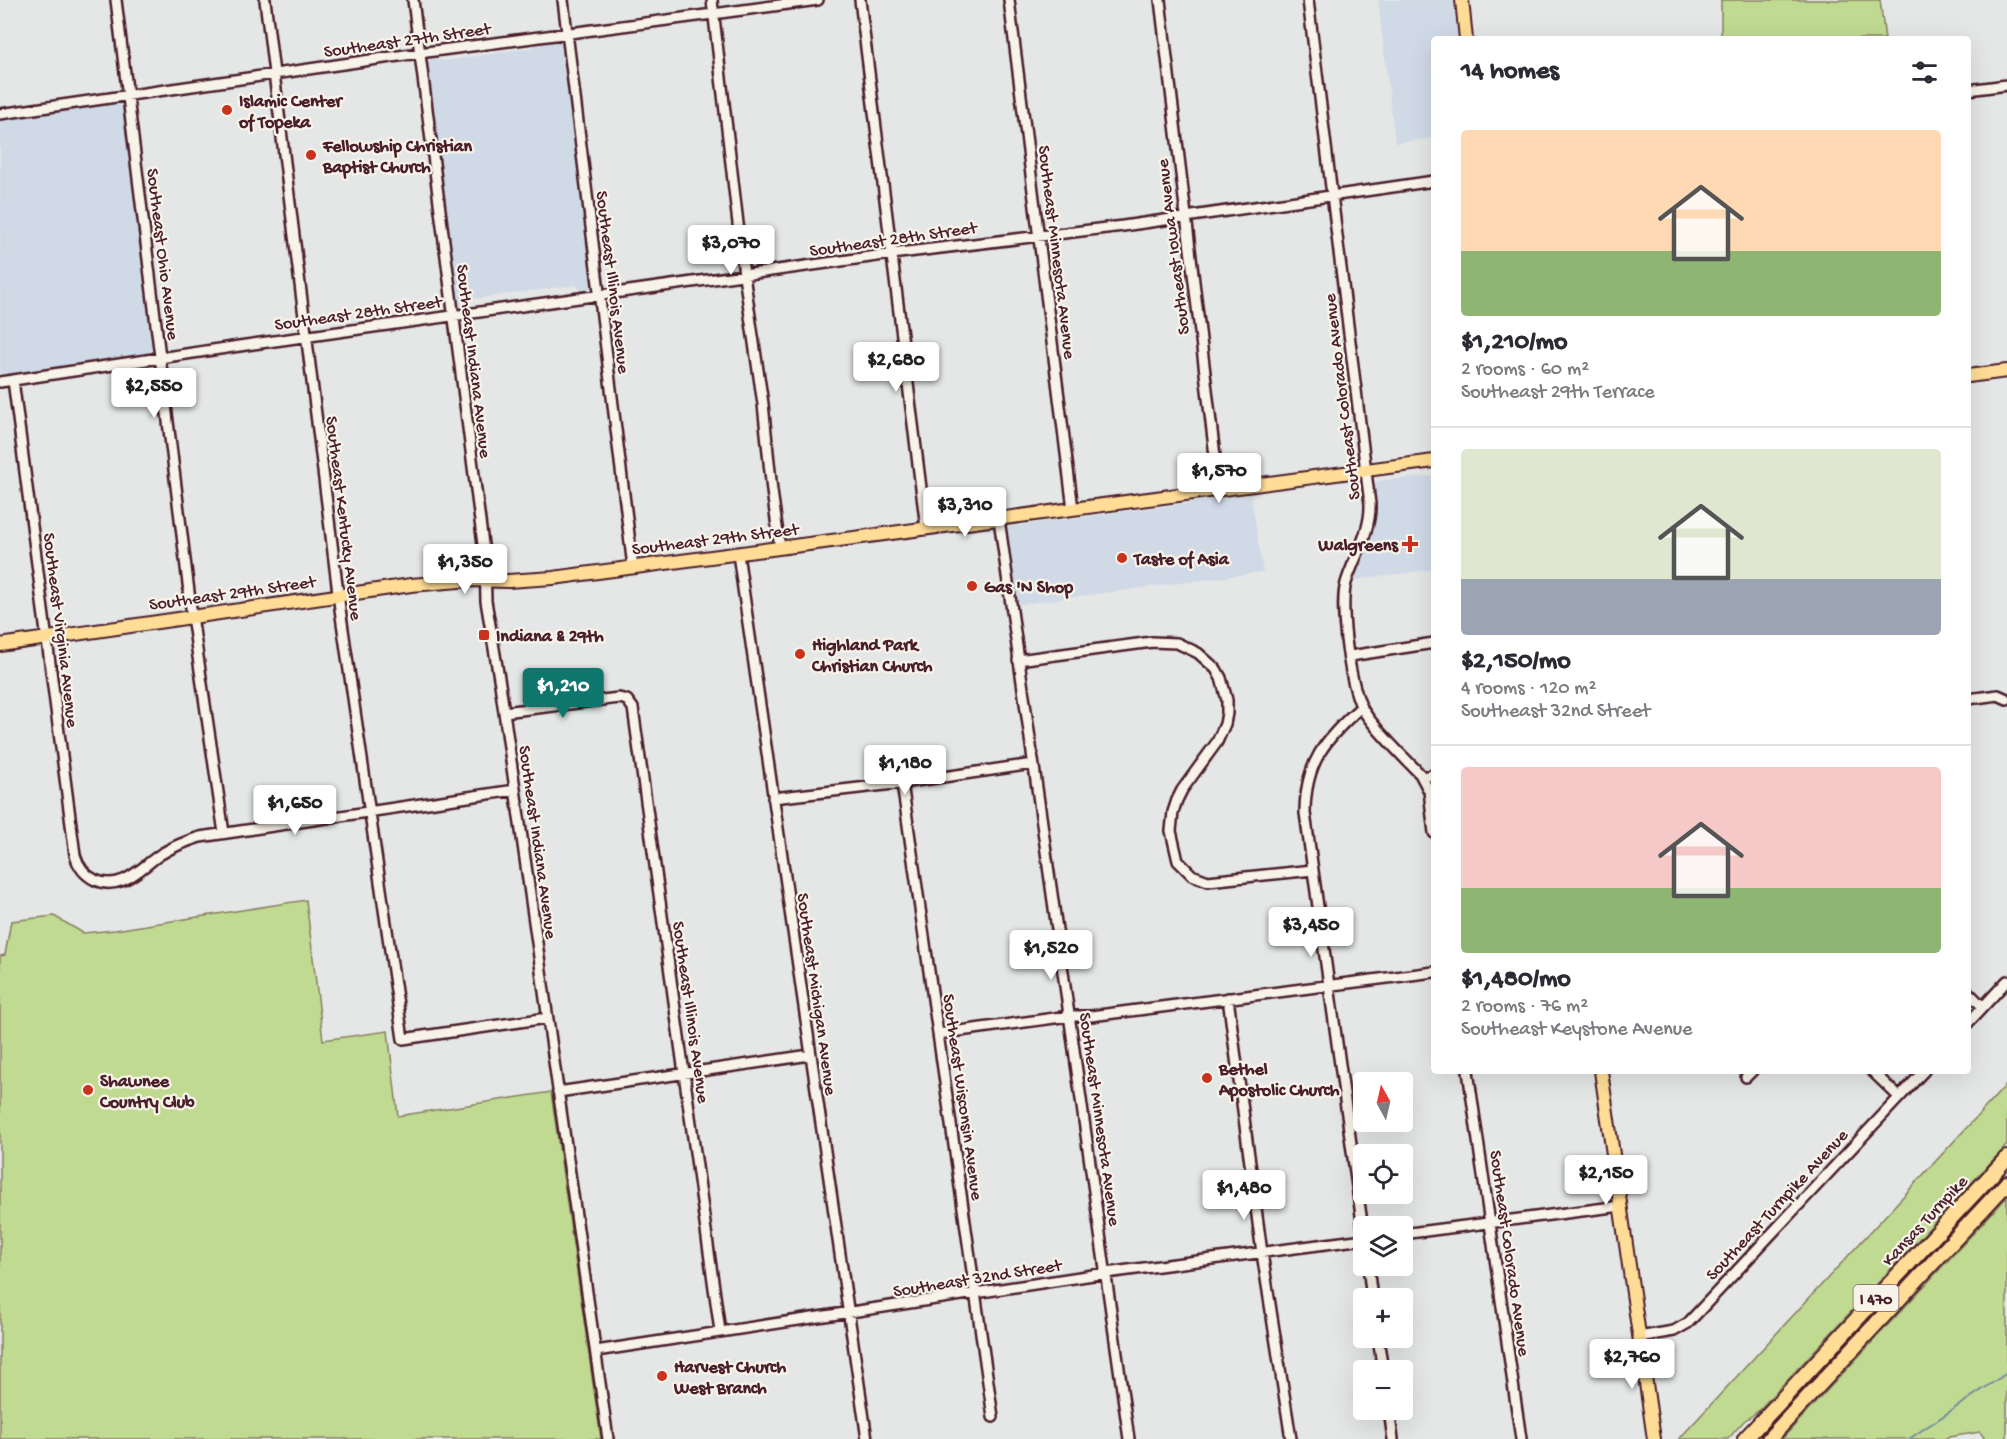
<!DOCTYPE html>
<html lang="en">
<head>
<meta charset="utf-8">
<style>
	body { margin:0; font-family:"Gochi Hand",sans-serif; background:#f7f7f7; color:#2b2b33; height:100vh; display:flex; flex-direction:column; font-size:22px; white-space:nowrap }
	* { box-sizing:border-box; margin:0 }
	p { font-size:20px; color:#7c7c81 }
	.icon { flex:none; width:33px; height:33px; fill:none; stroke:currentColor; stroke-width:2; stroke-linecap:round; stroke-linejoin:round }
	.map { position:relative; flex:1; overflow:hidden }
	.details { position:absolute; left:1431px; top:36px; width:540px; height:1038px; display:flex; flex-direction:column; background:#fff; border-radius:6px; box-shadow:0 6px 24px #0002 }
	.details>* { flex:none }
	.needle { width:39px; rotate:352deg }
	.fabs { position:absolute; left:1353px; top:1072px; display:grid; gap:12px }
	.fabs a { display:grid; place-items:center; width:60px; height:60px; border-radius:6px; background:#fff; box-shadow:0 6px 24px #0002; font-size:30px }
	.price { position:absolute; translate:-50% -51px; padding:0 14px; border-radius:6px; background:#fff; color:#222; font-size:20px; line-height:39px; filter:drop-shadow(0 2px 3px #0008) }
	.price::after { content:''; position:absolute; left:50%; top:36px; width:18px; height:14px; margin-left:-9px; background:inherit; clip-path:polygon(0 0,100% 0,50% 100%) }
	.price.current { background:#0f766e; color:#fff }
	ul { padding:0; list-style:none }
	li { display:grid; align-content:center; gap:12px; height:318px; padding:0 30px }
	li+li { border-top:2px solid #e1e1e2 }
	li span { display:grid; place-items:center; height:186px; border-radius:6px; color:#555 }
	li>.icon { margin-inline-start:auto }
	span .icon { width:108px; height:108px; fill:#fffc; stroke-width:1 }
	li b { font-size:26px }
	h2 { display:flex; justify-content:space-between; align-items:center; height:72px; padding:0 30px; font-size:26px }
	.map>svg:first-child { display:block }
	.built { fill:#d0d9e6 }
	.green { fill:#c0da91; stroke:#857c5e; stroke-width:1.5 }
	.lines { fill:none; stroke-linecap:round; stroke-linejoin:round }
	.stream { stroke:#728aa1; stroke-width:2 }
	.minor-casing { stroke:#4a1f2b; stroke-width:14 }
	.major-casing { stroke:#4a1f2b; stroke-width:16 }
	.highway-casing { stroke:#4a1f2b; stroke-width:18 }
	.minor { stroke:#f7f3e8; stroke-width:9 }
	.major { stroke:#ffdd96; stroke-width:12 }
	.highway { stroke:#ffdd96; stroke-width:14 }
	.poi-dot { fill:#c8321e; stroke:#f7f3e8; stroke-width:2 }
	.labels { text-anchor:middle; stroke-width:4.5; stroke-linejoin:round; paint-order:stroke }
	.shield { fill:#f7f3e8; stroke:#7e5f64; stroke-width:1.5 }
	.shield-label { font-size:16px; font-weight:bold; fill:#4a1f2b }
	.street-label { font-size:18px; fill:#4a1f2b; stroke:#f7f3e8 }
	.poi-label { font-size:18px; font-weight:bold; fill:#4a1f2b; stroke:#f7f3e8; text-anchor:start }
</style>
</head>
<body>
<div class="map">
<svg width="2007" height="1439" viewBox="0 0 2007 1439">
	<rect width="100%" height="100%" fill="#e5e7e7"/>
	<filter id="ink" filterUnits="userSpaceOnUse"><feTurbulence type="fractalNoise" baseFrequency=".0167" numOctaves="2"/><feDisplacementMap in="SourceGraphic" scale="12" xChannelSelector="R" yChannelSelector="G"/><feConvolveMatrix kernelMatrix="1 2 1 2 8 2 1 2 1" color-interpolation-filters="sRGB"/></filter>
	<g filter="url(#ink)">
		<!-- built -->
		<path class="built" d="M 1378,0 L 1453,0 L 1458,39 L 1434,39 L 1434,138 L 1395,143 Z
			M 560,40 L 562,43 L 593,285 L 589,291 L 582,292 L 576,285 L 466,300 L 471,307 L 462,308 L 456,303 L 427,62 L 434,56 L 436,59 L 444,61 L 535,47 L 532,43 Z
			M 116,103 L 121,104 L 124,109 L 153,346 L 152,350 L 147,353 L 0,375 L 0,119 Z
			M 1434,476 L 1434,569 L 1354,580 L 1374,522 L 1376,504 L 1374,487 L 1376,482 L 1383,480 Z
			M 1251,495 L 1263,572 L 1015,605 L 1005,533 L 1008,529 L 1013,526 Z"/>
		<!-- green -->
		<path class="green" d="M 1721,0 L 1880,0 L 1885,39 L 1721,39 Z
			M 306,900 L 323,1040 L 388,1031 L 398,1116 L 551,1092 L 601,1439 L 0,1439 L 0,956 L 5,955 L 11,921 L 54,916 L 83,933 L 115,930 Z
			M 2007,1084 L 2007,1145 L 1757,1412 L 1744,1421 L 1728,1439 L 1679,1439 Z
			M 2007,1197 L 2007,1439 L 1985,1439 L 1980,1432 L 1949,1437 L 1947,1439 L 1782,1439 Z"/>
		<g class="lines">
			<!-- stream -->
			<path class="stream" d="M 1909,1439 L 2007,1373"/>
			<!-- minor casing -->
			<g class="minor-casing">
				<path id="minor" d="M 116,0 L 192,616 L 224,833
					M 265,0 L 340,609 L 403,1039 L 547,1018
					M 413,0 L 485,560 L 486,601 L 500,684 L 608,1439
					M 563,0 L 633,567
					M 712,0 L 744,275 L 763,404 L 772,491 L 780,548
					M 860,0 L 926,528
					M 1009,0 L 1073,509
					M 1160,0 L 1219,489
					M 1308,0 L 1370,504 C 1371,532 1354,557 1346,583 C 1339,607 1350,692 1365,713 C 1380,735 1402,755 1420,774 L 1429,791 L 1434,833
					M 1968,90 L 2007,85
					M 0,114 L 419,53 L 818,0
					M 13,380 L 75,855 C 78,866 85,875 95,880 C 122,892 141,867 161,854 C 174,846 187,841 200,837 L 515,790
					M 0,382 L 246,345 L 891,254 L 1123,226 L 1434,181
					M 999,519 L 1129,1439
					M 738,554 L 867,1439
					M 1350,656 L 1434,643
					M 1018,660 L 1152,642 L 1177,643 L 1198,653 L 1216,669 L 1221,678 L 1227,700 L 1227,713 L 1225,724 L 1217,742 L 1182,790 L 1177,800 L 1173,812 L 1171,831 L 1178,861 L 1192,875 L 1208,881 L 1313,870
					M 1968,699 L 1998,695 L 2007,699
					M 1361,707 C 1325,739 1305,763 1305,813 L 1364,1237
					M 504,712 L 619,698 L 627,700 L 633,708 L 720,1331
					M 1422,777 L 1434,775
					M 902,783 L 993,1417
					M 773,798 L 902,783 L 1033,764
					M 1968,992 L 1983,1007
					M 1228,998 L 1262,1253 L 1291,1439
					M 1968,1023 L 2007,981
					M 938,1034 L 1069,1016 L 1091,1016 L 1434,972
					M 1468,1071 L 1521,1439
					M 1872,1071 L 1899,1097
					M 1746,1077 L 1752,1071
					M 558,1092 L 810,1055
					M 1402,1234 L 1621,1206
					M 1368,1266 L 1372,1299
					M 1639,1337 L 1674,1331 L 1688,1323 L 1924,1071
					M 1378,1338 L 1383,1371
					M 596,1351 L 1106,1273 L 1364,1239
					M 1389,1410 L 1393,1439"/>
			</g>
			<!-- major casing -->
			<g class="major-casing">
				<path id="major" d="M 1462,0 L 1466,39
					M 1968,376 L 2007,371
					M 0,645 L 411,585 L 471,580 L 508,581 L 553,578 L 1434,461
					M 1601,1071 L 1654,1439"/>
			</g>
			<!-- highway casing -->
			<g class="highway-casing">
				<path id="highway" d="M 1745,1439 L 2007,1158
					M 1769,1439 L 2007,1183"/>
			</g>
			<!-- minor -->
			<use href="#minor" class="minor"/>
			<!-- major -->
			<use href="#major" class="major"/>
			<!-- highway -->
			<use href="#highway" class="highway"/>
		</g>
	</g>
	<!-- markers -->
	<g class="poi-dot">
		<circle cx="227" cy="110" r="6"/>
		<circle cx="311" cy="155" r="6"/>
		<path d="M1407 535h6v6h6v6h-6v6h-6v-6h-6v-6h6z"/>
		<circle cx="1122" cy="558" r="6"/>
		<circle cx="972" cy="586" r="6"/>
		<rect x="478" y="629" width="12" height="12" rx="3"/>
		<circle cx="800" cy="654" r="6"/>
		<circle cx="1207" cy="1078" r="6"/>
		<circle cx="88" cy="1090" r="6"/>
		<circle cx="662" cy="1376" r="6"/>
	</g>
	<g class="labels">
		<!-- shield labels -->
		<rect class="shield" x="1853.5" y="1285" width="45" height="26" rx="4.5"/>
		<g class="shield-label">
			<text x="1876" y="1304">I 470</text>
		</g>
		<!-- street labels -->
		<g class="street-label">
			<text transform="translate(407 39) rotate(-8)" y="6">Southeast 27th Street</text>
			<text transform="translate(893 238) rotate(-8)" y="6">Southeast 28th Street</text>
			<text transform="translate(1172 247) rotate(-97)" y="6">Southeast Iowa Avenue</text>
			<text transform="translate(1058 252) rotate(83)" y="6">Southeast Minnesota Avenue</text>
			<text transform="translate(164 254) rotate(83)" y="6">Southeast Ohio Avenue</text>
			<text transform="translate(614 282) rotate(83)" y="6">Southeast Illinois Avenue</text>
			<text transform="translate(358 312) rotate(-8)" y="6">Southeast 28th Street</text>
			<text transform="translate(475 361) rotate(83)" y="6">Southeast Indiana Avenue</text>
			<text transform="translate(1341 397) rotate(-97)" y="6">Southeast Colorado Avenue</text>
			<text transform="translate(345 518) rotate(83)" y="6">Southeast Kentucky Avenue</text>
			<text transform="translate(715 538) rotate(-7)" y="6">Southeast 29th Street</text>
			<text transform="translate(232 592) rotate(-8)" y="6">Southeast 29th Street</text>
			<text transform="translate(62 630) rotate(83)" y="6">Southeast Virginia Avenue</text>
			<text transform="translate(539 842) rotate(82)" y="6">Southeast Indiana Avenue</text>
			<text transform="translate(818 994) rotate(82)" y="6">Southeast Michigan Avenue</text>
			<text transform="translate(692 1012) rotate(82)" y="6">Southeast Illinois Avenue</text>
			<text transform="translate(964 1097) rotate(82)" y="6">Southeast Wisconsin Avenue</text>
			<text transform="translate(1101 1119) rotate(82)" y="6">Southeast Minnesota Avenue</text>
			<text transform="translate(1776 1204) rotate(-47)" y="6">Southeast Turnpike Avenue</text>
			<text transform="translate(1924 1220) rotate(-47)" y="6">Kansas Turnpike</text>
			<text transform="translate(1511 1253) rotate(82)" y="6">Southeast Colorado Avenue</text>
			<text transform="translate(977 1277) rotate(-9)" y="6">Southeast 32nd Street</text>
		</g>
		<!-- poi labels -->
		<g class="poi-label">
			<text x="239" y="106">Islamic Center<tspan x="239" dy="21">of Topeka</tspan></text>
			<text x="323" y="151">Fellowship Christian<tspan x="323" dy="21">Baptist Church</tspan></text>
			<text x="1398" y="550" text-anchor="end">Walgreens</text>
			<text x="1134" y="564">Taste of Asia</text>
			<text x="984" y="592">Gas 'N Shop</text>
			<text x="496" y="641">Indiana &amp; 29th</text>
			<text x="812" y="650">Highland Park<tspan x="812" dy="21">Christian Church</tspan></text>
			<text x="1219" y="1074">Bethel<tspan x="1219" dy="21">Apostolic Church</tspan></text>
			<text x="100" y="1086">Shawnee<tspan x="100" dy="21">Country Club</tspan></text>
			<text x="674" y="1372">Harvest Church<tspan x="674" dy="21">West Branch</tspan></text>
		</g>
	</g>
</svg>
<div class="fabs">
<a><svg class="needle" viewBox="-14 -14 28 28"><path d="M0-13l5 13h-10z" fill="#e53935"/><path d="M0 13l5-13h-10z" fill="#7c7c81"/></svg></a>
<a><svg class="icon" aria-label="locate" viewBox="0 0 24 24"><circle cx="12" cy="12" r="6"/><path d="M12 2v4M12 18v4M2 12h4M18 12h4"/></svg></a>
<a><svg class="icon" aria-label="layers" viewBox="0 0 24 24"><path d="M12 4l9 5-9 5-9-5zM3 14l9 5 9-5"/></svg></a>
<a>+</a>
<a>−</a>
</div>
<b class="price" style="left:731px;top:276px">$3,070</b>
<b class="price" style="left:896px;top:393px">$2,680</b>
<b class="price" style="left:154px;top:419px">$2,550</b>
<b class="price" style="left:1219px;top:504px">$1,570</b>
<b class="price" style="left:965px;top:538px">$3,310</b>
<b class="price" style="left:465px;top:595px">$1,350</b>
<b class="price current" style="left:563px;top:719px">$1,210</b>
<b class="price" style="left:905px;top:796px">$1,180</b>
<b class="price" style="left:295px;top:836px">$1,650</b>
<b class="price" style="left:1311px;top:958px">$3,450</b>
<b class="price" style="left:1051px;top:981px">$1,520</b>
<b class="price" style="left:1606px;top:1206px">$2,150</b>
<b class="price" style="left:1244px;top:1221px">$1,480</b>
<b class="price" style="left:1632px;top:1390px">$2,760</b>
<section class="details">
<h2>14 homes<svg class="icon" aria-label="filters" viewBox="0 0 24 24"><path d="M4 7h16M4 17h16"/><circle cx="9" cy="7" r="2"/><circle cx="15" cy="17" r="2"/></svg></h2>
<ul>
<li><span style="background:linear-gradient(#ffd9b3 65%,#8fb573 0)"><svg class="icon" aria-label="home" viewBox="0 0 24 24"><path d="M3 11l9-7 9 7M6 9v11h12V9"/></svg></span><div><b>$1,210/mo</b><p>2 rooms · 60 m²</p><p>Southeast 29th Terrace</p></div></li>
<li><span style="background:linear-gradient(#dfe7d0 70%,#9aa5b1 0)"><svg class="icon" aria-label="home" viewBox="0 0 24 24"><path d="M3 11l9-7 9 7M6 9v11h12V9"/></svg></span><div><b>$2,150/mo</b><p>4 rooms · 120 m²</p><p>Southeast 32nd Street</p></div></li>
<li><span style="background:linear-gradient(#f6c9c9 65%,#8fb573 0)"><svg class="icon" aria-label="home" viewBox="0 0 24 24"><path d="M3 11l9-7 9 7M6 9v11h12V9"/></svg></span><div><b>$1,480/mo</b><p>2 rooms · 76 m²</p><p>Southeast Keystone Avenue</p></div></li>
</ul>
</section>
</div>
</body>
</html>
